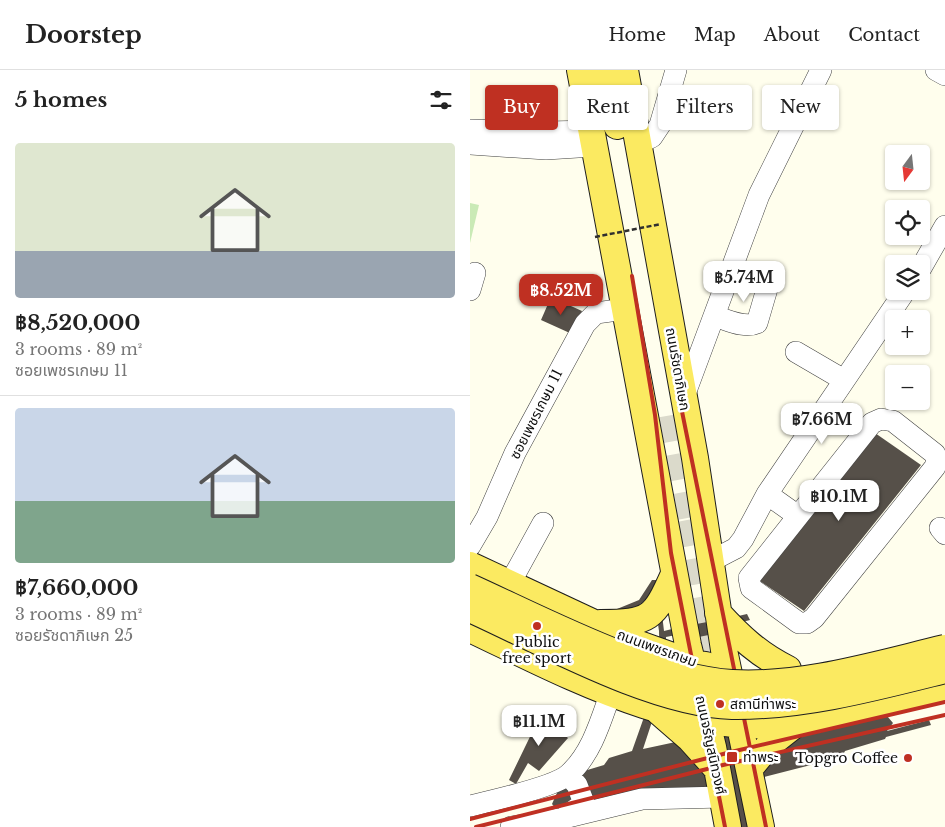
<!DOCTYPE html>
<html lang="en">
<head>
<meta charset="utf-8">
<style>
	body { margin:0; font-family:"Libre Baskerville","Noto Sans Thai",serif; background:#f6f6f6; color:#222; height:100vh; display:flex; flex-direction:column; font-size:19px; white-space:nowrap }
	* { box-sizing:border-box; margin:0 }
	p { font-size:16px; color:#767676 }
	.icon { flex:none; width:28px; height:28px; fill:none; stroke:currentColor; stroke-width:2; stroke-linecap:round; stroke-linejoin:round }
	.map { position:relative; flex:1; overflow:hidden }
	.sheet { display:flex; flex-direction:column; background:#fff; width:470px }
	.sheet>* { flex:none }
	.guide { position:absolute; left:15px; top:15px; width:385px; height:45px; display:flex; gap:10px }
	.needle { width:32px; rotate:195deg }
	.controls { position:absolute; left:415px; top:75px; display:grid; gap:10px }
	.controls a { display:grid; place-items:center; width:45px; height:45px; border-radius:5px; background:#fff; box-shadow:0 1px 4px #0004; font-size:25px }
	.price { position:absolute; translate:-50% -42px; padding:0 11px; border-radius:10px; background:#fff; color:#222; font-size:16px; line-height:32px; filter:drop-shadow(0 1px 2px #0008) }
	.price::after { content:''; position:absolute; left:50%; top:30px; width:15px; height:11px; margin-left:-8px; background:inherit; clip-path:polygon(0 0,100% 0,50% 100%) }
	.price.current { background:#bf3022; color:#fff }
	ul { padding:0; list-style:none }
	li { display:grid; align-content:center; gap:10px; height:265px; padding:0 15px }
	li+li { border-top:1px solid #e0e0e0 }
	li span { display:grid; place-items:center; height:155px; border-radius:5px; color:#555 }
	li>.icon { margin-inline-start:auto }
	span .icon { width:90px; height:90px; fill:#fffc; stroke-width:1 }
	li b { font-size:21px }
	h2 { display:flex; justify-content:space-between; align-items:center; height:60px; padding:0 15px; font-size:21px }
	.chip { padding:0 18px; border-radius:5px; background:#fff; box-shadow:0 1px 4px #0004; font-size:18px; line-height:45px }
	.chip.current { background:#bf3022; color:#fff }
	header { display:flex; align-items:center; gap:30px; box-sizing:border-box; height:70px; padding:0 25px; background:#fff; border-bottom:1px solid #e0e0e0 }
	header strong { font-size:24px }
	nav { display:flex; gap:28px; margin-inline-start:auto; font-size:18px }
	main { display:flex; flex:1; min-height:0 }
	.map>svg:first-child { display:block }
	.green { fill:#caeab6 }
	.building { fill:#565049; fill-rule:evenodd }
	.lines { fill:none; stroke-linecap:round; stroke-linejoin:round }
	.major-tunnel { stroke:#dbdacb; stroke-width:26; stroke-dasharray:26 13; stroke-linecap:butt }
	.minor-casing { stroke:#404040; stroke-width:22 }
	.major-casing { stroke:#1e1e1e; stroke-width:28 }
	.minor { stroke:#fff; stroke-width:21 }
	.major { stroke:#fbea61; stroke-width:26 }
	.rail { stroke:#bf3022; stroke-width:4 }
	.major-bridge-casing { stroke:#1e1e1e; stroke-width:28; stroke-linecap:butt }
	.path-bridge { stroke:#2f2f2f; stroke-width:2.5; stroke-dasharray:5 2.5; stroke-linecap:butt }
	.major-bridge { stroke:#fbea61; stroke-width:26 }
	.poi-dot { fill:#bf3022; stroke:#fff; stroke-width:2 }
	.labels { text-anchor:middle; stroke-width:5; stroke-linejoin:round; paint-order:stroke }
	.street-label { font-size:14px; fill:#0d0d0d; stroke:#fff }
	.poi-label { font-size:14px; fill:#0d0d0d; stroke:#fff; text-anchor:start }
</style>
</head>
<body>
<header>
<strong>Doorstep</strong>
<nav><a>Home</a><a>Map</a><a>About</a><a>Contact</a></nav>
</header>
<main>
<section class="sheet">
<h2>5 homes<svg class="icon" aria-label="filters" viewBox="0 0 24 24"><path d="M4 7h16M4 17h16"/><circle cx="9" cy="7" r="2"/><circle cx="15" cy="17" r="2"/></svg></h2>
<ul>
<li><span style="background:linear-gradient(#dfe7d0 70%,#9aa5b1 0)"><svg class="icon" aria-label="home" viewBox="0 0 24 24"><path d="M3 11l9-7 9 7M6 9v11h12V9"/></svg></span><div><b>฿8,520,000</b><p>3 rooms · 89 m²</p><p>ซอยเพชรเกษม 11</p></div></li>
<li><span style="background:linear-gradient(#c9d6e8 60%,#7fa58c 0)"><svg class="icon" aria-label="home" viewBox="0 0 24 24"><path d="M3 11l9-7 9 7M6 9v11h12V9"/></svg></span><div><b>฿7,660,000</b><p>3 rooms · 89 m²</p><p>ซอยรัชดาภิเษก 25</p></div></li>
</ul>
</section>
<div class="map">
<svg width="475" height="757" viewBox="0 0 475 757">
	<rect width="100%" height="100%" fill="#fffeed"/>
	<!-- green -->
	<path class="green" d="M 0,133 L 9,135 L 0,173 Z"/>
	<!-- building -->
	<path class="building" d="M 81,227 L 112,241 L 102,264 L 71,250 Z
		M 405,363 L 451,395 L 334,541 L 287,509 Z
		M 182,510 L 186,510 L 189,519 L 194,561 L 214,556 L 232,542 L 251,550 L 277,544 L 280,550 L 253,557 L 275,623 L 406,633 L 423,653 L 417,661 L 459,650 L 461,655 L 416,667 L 415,669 L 375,681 L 372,687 L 294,707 L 302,757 L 247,757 L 239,721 L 95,750 L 82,734 L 94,707 L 134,695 L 139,688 L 162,681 L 190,602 L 189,561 L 183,520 L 178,528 L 164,539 L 148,543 L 147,539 L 169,530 ZM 216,563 L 229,667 L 173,679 L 197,606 L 196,567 Z
		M 71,644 L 98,668 L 69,701 L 58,693 L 46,714 L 39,710 Z"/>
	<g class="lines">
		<!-- major-tunnel -->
		<path class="major-tunnel" d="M 202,345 L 225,470
			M 212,451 L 243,616"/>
		<!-- minor casing -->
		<g class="minor-casing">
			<path id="minor" d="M 466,0 L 475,5
				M 0,60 L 77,62 L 122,61
				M 168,73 L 182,67 L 190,55 L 206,0
				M 0,74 L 76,79 L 124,76
				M 451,198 L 475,156
				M 0,220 L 5,203
				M 244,246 C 256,249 274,259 287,253 L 299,212
				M 326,282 L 374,310
				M 213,329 L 289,125 L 351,0
				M 411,349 L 423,351 L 465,384 L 467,389 L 465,397 L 344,548 L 337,553 L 329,553 L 281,518 L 279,508 L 402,353 Z
				M 297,424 L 328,446
				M 470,458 L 475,464
				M 0,476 L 17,447 L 45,383 L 115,254 L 126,243 L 155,239
				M 239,492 L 266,478 L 273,469 L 297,424 L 435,221
				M 39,515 L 73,453
				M 0,736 C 21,731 85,717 99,704 C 122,683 131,650 141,622
				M 95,747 L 114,733 L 107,715 L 98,705
				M 41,757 L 94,748 L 172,729 L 253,727"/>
		</g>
		<!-- major casing -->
		<g class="major-casing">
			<path id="major" d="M 110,0 L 218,575 L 243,677 L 258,757
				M 136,0 L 147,56
				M 155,0 L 225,388 L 254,580 L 291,757
				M 0,495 L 169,574 L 222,593 L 236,595
				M 248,543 C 269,566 289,585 318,599
				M 130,553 C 180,553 184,549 204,504
				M 0,559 C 101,607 211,668 327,653 C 343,651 360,645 375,642 C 409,634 442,626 475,617
				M 189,642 L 220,669 L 247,699
				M 280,698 L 299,675 L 327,653"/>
		</g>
		<!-- minor -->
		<use href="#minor" class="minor"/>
		<!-- major -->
		<use href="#major" class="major"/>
		<!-- rail -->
		<path class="rail" d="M 162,206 L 185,345 L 201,483 L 255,757
			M 202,292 L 296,757
			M 0,749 L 261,682 L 475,632
			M 6,757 L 253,695 L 475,645"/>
		<!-- major-bridge casing -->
		<g class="major-bridge-casing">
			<path id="major-bridge" d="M 0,517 C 73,550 182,608 262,613 C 333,617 407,594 475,578
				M 0,539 C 73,572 183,634 262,636 C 333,637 407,617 475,600"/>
		</g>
		<!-- path-bridge -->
		<path class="path-bridge" d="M 125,167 L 191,154"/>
		<!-- major-bridge -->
		<use href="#major-bridge" class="major-bridge"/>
	</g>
	<!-- markers -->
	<g class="poi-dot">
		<circle cx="67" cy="556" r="5"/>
		<circle cx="250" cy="634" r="5"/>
		<rect x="256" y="681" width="12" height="12" rx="2.5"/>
		<circle cx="438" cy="688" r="5"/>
	</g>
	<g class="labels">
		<!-- street labels -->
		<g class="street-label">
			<text transform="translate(208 299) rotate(80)" y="5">ถนนรัชดาภิเษก</text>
			<text transform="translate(66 344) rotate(-63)" y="5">ซอยเพชรเกษม 11</text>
			<text transform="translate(187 578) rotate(20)" y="5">ถนนเพชรเกษม</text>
			<text transform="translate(241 675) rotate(78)" y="5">ถนนจรัญสนิทวงศ์</text>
		</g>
		<!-- poi labels -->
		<g class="poi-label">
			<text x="67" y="577" text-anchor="middle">Public<tspan x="67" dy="16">free sport</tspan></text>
			<text x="260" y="639">สถานีท่าพระ</text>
			<text x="273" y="692">ท่าพระ</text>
			<text x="428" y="693" text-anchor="end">Topgro Coffee</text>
		</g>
	</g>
</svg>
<div class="controls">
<a><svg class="needle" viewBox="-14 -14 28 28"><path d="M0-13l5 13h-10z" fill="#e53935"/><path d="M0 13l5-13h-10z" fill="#767676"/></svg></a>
<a><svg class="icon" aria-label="locate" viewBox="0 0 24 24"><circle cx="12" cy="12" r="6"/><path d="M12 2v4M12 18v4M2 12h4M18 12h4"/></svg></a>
<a><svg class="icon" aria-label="layers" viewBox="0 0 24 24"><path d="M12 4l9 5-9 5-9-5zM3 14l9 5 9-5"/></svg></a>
<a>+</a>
<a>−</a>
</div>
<b class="price" style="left:274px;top:233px">฿5.74M</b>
<b class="price current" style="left:91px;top:246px">฿8.52M</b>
<b class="price" style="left:352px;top:375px">฿7.66M</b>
<b class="price" style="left:369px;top:452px">฿10.1M</b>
<b class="price" style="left:69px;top:677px">฿11.1M</b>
<div class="guide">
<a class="chip current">Buy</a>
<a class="chip">Rent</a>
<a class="chip">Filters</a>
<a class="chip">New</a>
</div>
</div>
</main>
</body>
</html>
